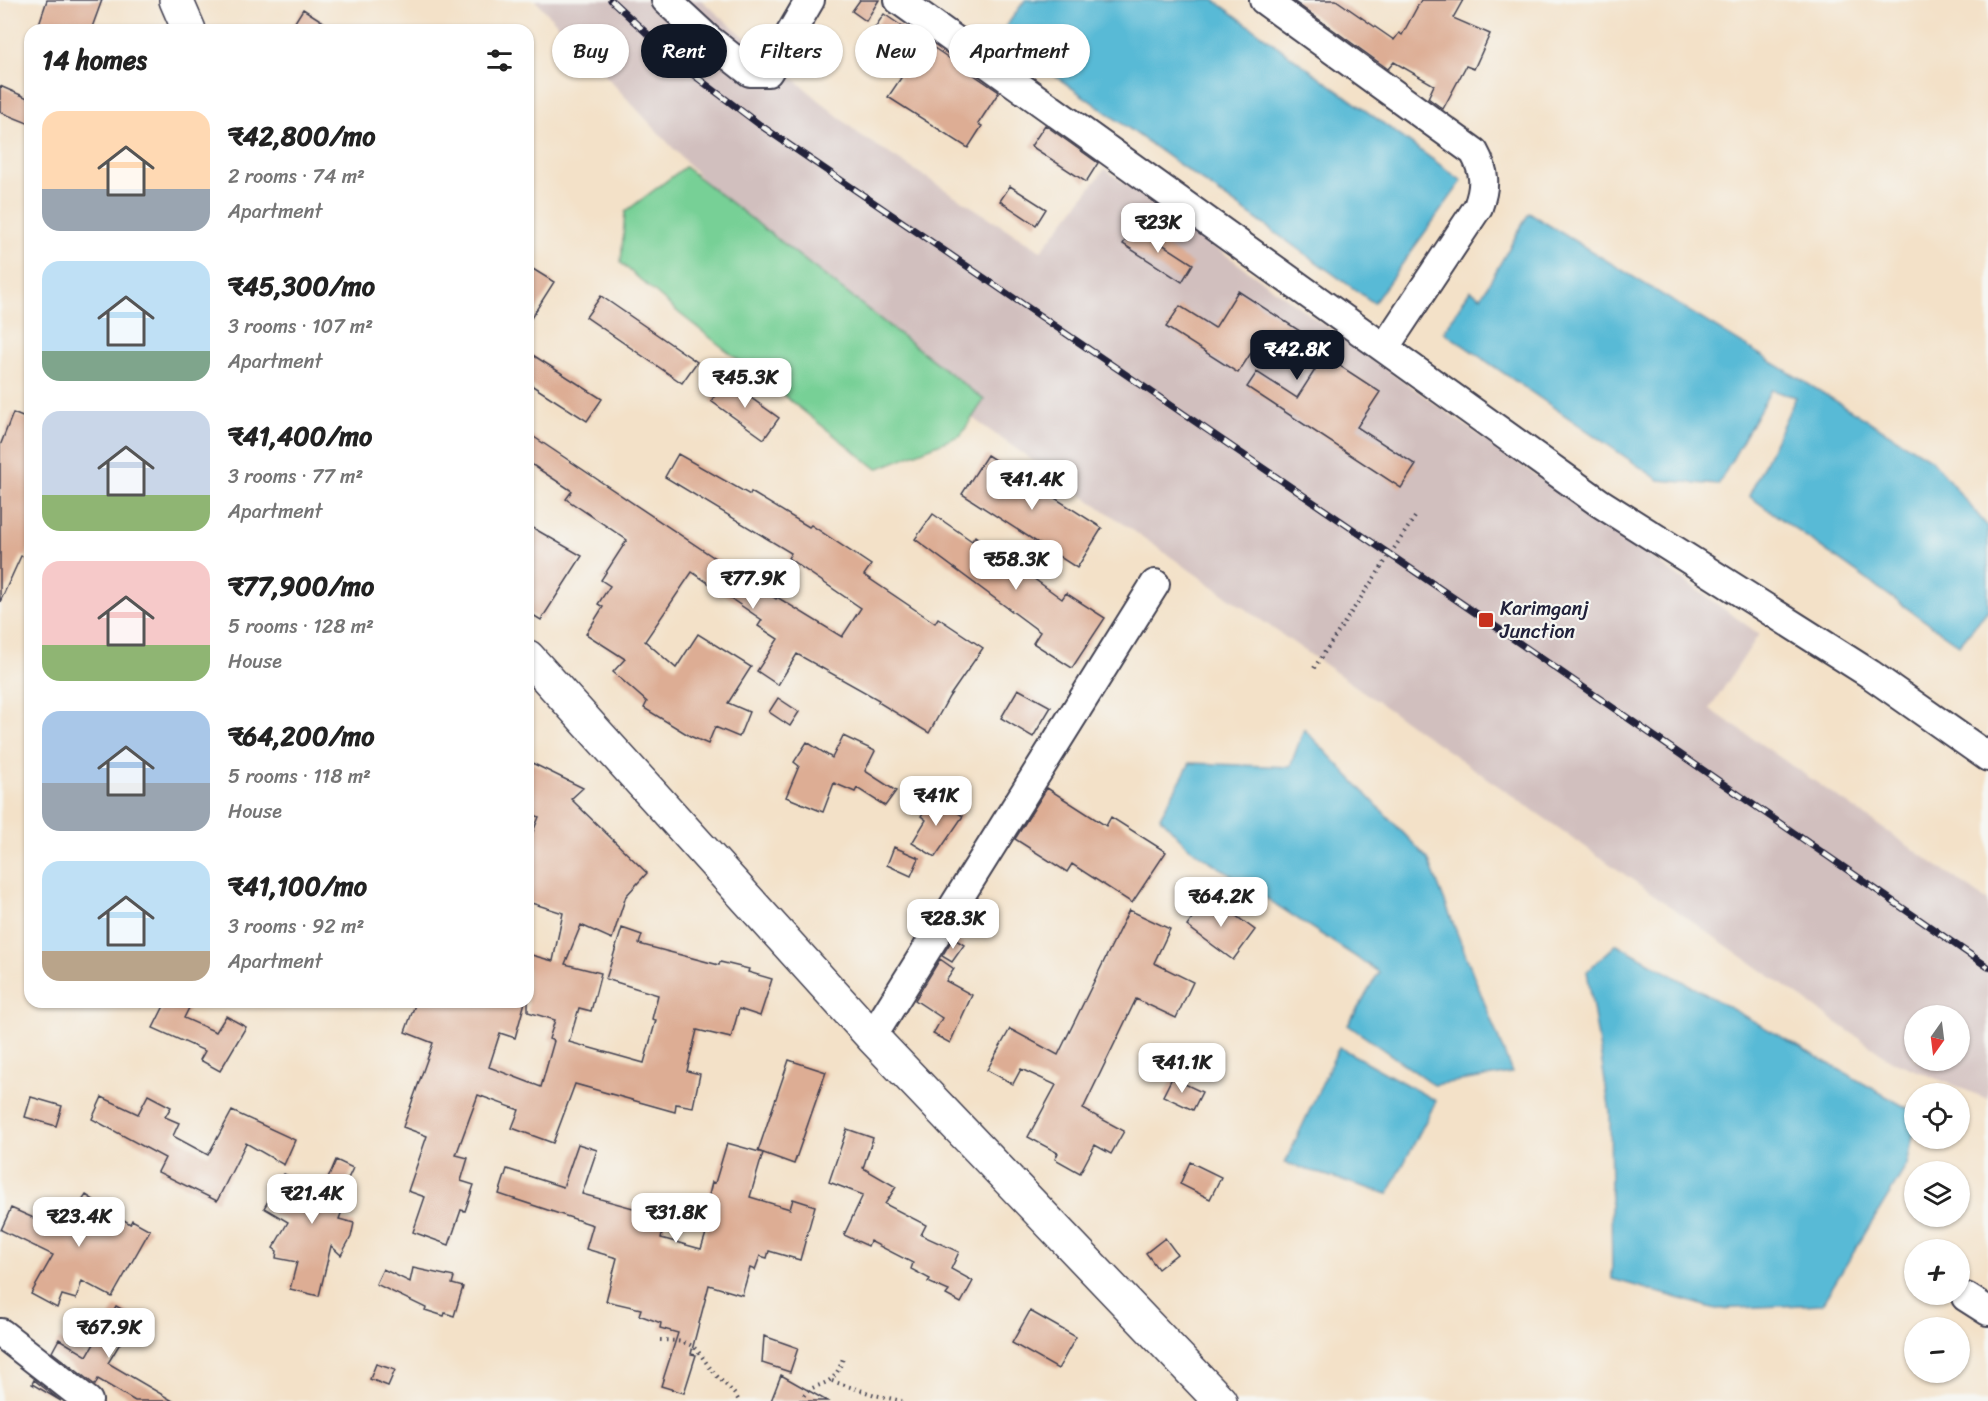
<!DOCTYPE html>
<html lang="en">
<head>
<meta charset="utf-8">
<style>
	body { margin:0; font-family:Sriracha,sans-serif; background:#f2f2f2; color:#222; height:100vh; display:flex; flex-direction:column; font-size:22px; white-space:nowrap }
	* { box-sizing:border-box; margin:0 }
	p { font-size:20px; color:#767676 }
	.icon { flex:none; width:33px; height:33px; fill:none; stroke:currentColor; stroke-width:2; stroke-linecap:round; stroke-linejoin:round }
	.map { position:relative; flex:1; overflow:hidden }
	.panel { position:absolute; left:24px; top:24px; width:510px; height:984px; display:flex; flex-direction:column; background:#fff; border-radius:18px; box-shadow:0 2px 4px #0004 }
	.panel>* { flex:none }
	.banner { position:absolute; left:552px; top:24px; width:570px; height:54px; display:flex; gap:12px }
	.needle { width:39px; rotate:194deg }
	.tools { position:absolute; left:1904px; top:1005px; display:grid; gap:12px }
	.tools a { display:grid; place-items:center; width:66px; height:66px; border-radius:50%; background:#fff; box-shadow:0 2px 4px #0004; font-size:30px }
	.price { position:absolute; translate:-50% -51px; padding:0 14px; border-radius:12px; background:#fff; color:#222; font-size:20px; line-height:39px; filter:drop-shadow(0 2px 3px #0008) }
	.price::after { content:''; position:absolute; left:50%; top:36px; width:18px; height:14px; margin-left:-9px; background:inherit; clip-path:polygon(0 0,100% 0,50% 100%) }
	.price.current { background:#111827; color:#fff }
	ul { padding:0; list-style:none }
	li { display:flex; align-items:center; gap:18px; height:150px; padding:0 18px }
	li span { display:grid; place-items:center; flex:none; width:168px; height:120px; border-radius:18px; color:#555 }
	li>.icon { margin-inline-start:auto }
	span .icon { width:72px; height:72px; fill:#fffc; stroke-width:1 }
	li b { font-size:26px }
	h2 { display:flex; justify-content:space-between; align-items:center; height:72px; padding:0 18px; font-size:26px }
	.tag { padding:0 21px; border-radius:27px; background:#fff; box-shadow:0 2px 4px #0004; font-size:21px; line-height:54px }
	.tag.current { background:#111827; color:#fff }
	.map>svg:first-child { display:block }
	.industrial { fill:#d1bfbe; fill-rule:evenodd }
	.green { fill:#77d096; stroke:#4c7968; stroke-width:1.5 }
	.water { fill:#58bad6; stroke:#3d6e88; stroke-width:1.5 }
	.building { fill:#ddad94 }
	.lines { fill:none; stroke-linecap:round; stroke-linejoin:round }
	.minor-casing { stroke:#413f50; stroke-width:32 }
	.highway-casing { stroke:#413f50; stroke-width:36 }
	.path { stroke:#413f50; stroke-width:4; stroke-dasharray:1.5 4.5; stroke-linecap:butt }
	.minor { stroke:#fff; stroke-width:28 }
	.highway { stroke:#fff; stroke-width:33 }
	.rail-casing { stroke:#22223b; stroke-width:7 }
	.rail { stroke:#f6f6f2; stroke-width:4.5; stroke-dasharray:14; stroke-linecap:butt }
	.path-bridge { stroke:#413f50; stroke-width:4; stroke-dasharray:1.5 4.5; stroke-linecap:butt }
	.poi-dot { fill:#c8321e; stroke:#f6f6f2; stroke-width:2 }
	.labels { text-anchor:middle; stroke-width:4.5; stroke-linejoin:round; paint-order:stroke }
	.poi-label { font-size:20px; fill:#22223b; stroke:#f6f6f2; text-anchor:start }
</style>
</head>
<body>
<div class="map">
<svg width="1988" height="1401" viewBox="0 0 1988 1401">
	<rect width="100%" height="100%" fill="#f6f6f2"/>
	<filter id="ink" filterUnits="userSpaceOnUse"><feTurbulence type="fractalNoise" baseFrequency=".0167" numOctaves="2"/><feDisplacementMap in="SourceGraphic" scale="12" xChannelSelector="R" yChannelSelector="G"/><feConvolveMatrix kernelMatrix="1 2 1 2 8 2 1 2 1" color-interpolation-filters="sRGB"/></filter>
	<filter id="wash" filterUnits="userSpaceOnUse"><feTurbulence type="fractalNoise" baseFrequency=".008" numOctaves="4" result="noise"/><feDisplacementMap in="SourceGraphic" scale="24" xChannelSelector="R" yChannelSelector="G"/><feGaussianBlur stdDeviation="1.35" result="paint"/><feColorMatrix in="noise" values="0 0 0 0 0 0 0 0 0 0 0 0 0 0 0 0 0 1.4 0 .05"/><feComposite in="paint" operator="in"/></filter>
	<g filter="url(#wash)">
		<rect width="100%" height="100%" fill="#f3e1c8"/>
		<!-- industrial -->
		<path class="industrial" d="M 535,0 L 701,0 L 860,135 L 1041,251 L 1105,169 L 1759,634 L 1710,709 L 1988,901 L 1988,1099 L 1890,1060 L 835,322 ZM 1914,1016 L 1959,1016 L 1959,1060 L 1914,1060 Z"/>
		<!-- green -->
		<path class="green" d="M 685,167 L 984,400 L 961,435 L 877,469 L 679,313 L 621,263 L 625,212 Z"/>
		<!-- water -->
		<path class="water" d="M 1025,0 L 1214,0 L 1462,181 L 1374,303 L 999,36 Z
			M 1529,213 L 1932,460 L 1988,527 L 1988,610 L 1959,645 L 1749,496 L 1796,397 L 1771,390 L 1718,485 L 1659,480 L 1444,332 L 1470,290 L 1481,297 Z
			M 1304,729 L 1428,859 L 1512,1073 L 1434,1085 L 1348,1025 L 1379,972 L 1188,847 L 1160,817 L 1190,763 L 1290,767 Z
			M 1617,944 L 1914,1112 L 1914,1131 L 1907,1165 L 1822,1304 L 1716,1309 L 1612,1279 L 1610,1112 L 1587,971 Z
			M 1339,1047 L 1436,1101 L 1388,1194 L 1285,1163 Z"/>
		<g id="blocks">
			<!-- building -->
			<path class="building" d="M 47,0 L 102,0 L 91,30 L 37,30 Z
				M 860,0 L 879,0 L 866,21 L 852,11 Z
				M 1292,0 L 1336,0 L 1394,40 L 1399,33 L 1402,35 L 1421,0 L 1463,0 L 1453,18 L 1490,34 L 1474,69 L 1466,66 L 1443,109 L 1428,98 L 1434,85 L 1394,62 L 1388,69 Z
				M 303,9 L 336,30 L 290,30 Z
				M 884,14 L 999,92 L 978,124 L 982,126 L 968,148 L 888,97 L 901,78 L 860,50 Z
				M 0,86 L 30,99 L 30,124 L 0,112 Z
				M 1045,125 L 1098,163 L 1086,182 L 1031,146 Z
				M 1010,186 L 1046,209 L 1036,225 L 1000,201 Z
				M 1134,226 L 1193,264 L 1182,282 L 1123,244 Z
				M 528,266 L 554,282 L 528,323 Z
				M 1238,291 L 1309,337 L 1305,343 L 1380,392 L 1357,427 L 1416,465 L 1401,488 L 1247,387 L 1257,372 L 1297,398 L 1315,370 L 1262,336 L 1238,373 L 1166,327 L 1180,306 L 1215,328 Z
				M 601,296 L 697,362 L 682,383 L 586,317 Z
				M 528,352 L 602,399 L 587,421 L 528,383 Z
				M 726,380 L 779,418 L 764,439 L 711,401 Z
				M 13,413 L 30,420 L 30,545 L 26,557 L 21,556 L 0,602 L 0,446 Z
				M 528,433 L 776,599 L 777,597 L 842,637 L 861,608 L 788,558 L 791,553 L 665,477 L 678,454 L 750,495 L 751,492 L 809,527 L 811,525 L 871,565 L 864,575 L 935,623 L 938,618 L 983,648 L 949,697 L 929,733 L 878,702 L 879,700 L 797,654 L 778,685 L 757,671 L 778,639 L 758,626 L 762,620 L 692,572 L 645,641 L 676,668 L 698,634 L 751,667 L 728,703 L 749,712 L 739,737 L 715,727 L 708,744 L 690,736 L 644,708 L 647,702 L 613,672 L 625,659 L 586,634 L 603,607 L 598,604 L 610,586 L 601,580 L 627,540 L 566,499 L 572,491 L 528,462 Z
				M 987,455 L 1102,528 L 1077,568 L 962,494 Z
				M 933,514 L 972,541 L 975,536 L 1062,599 L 1066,593 L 1105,618 L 1072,668 L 1033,643 L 1040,632 L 915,539 Z
				M 528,525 L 582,556 L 541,620 L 528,612 Z
				M 1018,689 L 1051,707 L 1033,737 L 1001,718 Z
				M 778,698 L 799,712 L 790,726 L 769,712 Z
				M 843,736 L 875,751 L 865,771 L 896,791 L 885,806 L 857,788 L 855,792 L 834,783 L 823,812 L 786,797 L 799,766 L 794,762 L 807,742 L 832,758 Z
				M 528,761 L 583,788 L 571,799 L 647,873 L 626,896 L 612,939 L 581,925 L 565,964 L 601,973 L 591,1011 L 579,1008 L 569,1042 L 644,1063 L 656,1020 L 652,1019 L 658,995 L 606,979 L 622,928 L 642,935 L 639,944 L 719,965 L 720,962 L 749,969 L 748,972 L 772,979 L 760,1016 L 739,1009 L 731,1038 L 697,1030 L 687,1071 L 700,1074 L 693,1107 L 676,1104 L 675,1112 L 575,1084 L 553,1143 L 512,1128 L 519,1110 L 478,1095 L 456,1155 L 468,1158 L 461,1181 L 474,1185 L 465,1211 L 461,1210 L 449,1245 L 413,1232 L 425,1197 L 408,1191 L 427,1136 L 403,1127 L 433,1043 L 405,1032 L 416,1002 L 525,1002 L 515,1038 L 500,1033 L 489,1067 L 541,1087 L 554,1041 L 549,1039 L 555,1020 L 528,1012 L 528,954 L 553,961 L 563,913 L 528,902 L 528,844 L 539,817 L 528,812 Z
				M 1047,788 L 1106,826 L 1111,817 L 1166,852 L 1132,903 L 1072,864 L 1067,872 L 1015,839 Z
				M 933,797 L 963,816 L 935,857 L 912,843 L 926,820 L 921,816 Z
				M 894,847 L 919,858 L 911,876 L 887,865 Z
				M 1209,896 L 1255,930 L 1233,960 L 1187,926 Z
				M 1129,910 L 1170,929 L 1154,963 L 1193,982 L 1176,1018 L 1136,999 L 1083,1109 L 1124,1131 L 1111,1154 L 1095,1145 L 1080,1173 L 1055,1159 L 1058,1153 L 1028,1137 L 1056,1085 L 1021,1069 L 1013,1084 L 987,1070 L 1010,1029 L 1058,1055 Z
				M 953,938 L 964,945 L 952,962 L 942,956 Z
				M 940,959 L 954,969 L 946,981 L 972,995 L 950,1043 L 933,1034 L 942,1018 L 915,1000 Z
				M 166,1002 L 192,1002 L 184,1018 L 216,1032 L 226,1016 L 246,1027 L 220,1071 L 200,1060 L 205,1051 L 153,1028 Z
				M 789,1060 L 826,1072 L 794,1164 L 758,1151 Z
				M 1172,1078 L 1202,1092 L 1193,1110 L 1163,1096 Z
				M 148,1095 L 171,1107 L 165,1117 L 179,1123 L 173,1136 L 208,1155 L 232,1111 L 295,1140 L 284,1165 L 246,1143 L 217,1201 L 158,1172 L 165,1158 L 92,1119 L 102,1097 L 138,1114 Z
				M 31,1097 L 62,1106 L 56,1126 L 25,1117 Z
				M 847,1129 L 873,1138 L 863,1168 L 896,1187 L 885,1204 L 926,1225 L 921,1235 L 959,1252 L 951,1269 L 973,1281 L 961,1303 L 946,1295 L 949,1291 L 928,1282 L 930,1279 L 911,1269 L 913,1263 L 870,1241 L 868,1246 L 844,1235 L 863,1195 L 829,1182 Z
				M 727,1143 L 763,1153 L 750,1197 L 790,1209 L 793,1199 L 815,1206 L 800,1260 L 769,1251 L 767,1258 L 760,1256 L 755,1270 L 750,1268 L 742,1295 L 709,1285 L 691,1354 L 696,1355 L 684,1393 L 661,1386 L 678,1333 L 660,1328 L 661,1323 L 639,1315 L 641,1309 L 606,1301 L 617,1258 L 586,1249 L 593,1225 L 499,1194 L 507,1169 L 563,1187 L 578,1144 L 597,1150 L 582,1194 L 666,1217 L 661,1238 L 701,1249 L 715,1205 L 707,1204 L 712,1182 L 715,1183 Z
				M 336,1160 L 353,1168 L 344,1187 L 350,1190 L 339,1219 L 354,1223 L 351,1237 L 341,1255 L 331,1246 L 319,1296 L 290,1289 L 297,1262 L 276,1258 L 277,1251 L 273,1248 L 288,1222 L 264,1208 L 284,1174 L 318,1189 L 322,1179 L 327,1181 Z
				M 1190,1162 L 1221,1177 L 1210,1199 L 1180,1184 Z
				M 86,1195 L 130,1224 L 132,1220 L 150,1230 L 112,1297 L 82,1281 L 76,1299 L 62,1295 L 57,1308 L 31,1294 L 53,1255 L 1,1230 L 11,1208 L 38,1220 L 42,1213 L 46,1215 L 52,1203 L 73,1214 Z
				M 1165,1238 L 1177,1254 L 1158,1269 L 1146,1253 Z
				M 413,1268 L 454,1277 L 452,1284 L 463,1287 L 454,1316 L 445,1313 L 444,1316 L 425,1310 L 426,1308 L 376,1284 L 383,1269 L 410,1282 Z
				M 116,1306 L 143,1321 L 134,1336 L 127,1332 L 108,1363 L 173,1401 L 135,1401 L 98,1379 L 95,1385 L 52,1352 L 59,1339 L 87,1356 Z
				M 1030,1311 L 1076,1337 L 1058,1369 L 1012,1343 Z
				M 764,1336 L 798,1348 L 790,1372 L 762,1363 Z
				M 376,1364 L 395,1370 L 388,1386 L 370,1379 Z
				M 781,1375 L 827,1401 L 771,1401 Z
				M 34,1380 L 61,1401 L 32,1384 Z"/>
		</g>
	</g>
	<g filter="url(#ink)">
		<use href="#blocks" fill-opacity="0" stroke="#413f50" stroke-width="1.5"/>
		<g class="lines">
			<!-- minor casing -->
			<g class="minor-casing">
				<path id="minor" d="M 666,0 L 707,38 L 750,72 L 768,72 L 810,0
					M 899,0 L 1600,503 L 1870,674 L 1988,757
					M 1264,0 L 1474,152 C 1485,172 1486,185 1478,207 L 1385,347
					M 872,1037 L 1155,584
					M 1966,1297 L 1988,1311
					M 1,1333 L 88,1401"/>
			</g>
			<!-- highway casing -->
			<g class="highway-casing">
				<path id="highway" d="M 176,0 L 189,30
					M 528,657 L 872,1037 L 1220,1401"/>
			</g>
			<!-- path -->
			<path class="path" d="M 660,1340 C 701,1341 693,1349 717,1376 C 725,1385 733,1390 739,1401
				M 832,1381 L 875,1395 L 902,1401
				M 801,1401 C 811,1377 832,1395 843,1358"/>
			<!-- minor -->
			<use href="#minor" class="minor"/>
			<!-- highway -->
			<use href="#highway" class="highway"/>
			<!-- rail casing -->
			<g class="rail-casing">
				<path id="rail" d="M 611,0 L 683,67 L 760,125 L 1486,620 L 1988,967"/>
			</g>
			<!-- rail -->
			<use href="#rail" class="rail"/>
			<!-- path-bridge -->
			<path class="path-bridge" d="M 1314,668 L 1417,514"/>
		</g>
	</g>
	<!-- markers -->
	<rect class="poi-dot" x="1478" y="612" width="16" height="16" rx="3"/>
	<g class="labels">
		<!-- poi labels -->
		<g class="poi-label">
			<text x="1500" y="615">Karimganj<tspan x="1500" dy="23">Junction</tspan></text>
		</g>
	</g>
</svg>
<div class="tools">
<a><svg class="needle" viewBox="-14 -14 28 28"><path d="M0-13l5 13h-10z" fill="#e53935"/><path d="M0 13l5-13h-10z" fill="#767676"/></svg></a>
<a><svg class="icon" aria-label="locate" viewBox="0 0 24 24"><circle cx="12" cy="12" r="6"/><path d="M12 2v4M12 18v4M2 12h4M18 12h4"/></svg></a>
<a><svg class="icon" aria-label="layers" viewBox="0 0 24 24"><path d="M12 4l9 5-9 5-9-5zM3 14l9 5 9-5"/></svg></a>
<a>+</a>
<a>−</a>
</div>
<b class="price" style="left:1158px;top:254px">₹23K</b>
<b class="price current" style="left:1297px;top:381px">₹42.8K</b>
<b class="price" style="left:745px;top:409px">₹45.3K</b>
<b class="price" style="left:1032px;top:511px">₹41.4K</b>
<b class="price" style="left:1016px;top:591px">₹58.3K</b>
<b class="price" style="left:753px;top:610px">₹77.9K</b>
<b class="price" style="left:936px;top:827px">₹41K</b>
<b class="price" style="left:1221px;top:928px">₹64.2K</b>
<b class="price" style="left:953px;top:950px">₹28.3K</b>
<b class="price" style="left:1182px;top:1094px">₹41.1K</b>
<b class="price" style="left:312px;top:1225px">₹21.4K</b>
<b class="price" style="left:676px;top:1244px">₹31.8K</b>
<b class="price" style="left:79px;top:1248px">₹23.4K</b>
<b class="price" style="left:109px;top:1359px">₹67.9K</b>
<div class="banner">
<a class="tag">Buy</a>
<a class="tag current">Rent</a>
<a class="tag">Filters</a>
<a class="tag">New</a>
<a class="tag">Apartment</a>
</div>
<section class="panel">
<h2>14 homes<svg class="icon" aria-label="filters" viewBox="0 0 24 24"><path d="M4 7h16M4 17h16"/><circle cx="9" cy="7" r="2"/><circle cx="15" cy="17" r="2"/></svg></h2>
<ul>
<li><span style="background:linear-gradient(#ffd9b3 65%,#9aa5b1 0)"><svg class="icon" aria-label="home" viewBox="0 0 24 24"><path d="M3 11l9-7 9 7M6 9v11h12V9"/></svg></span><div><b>₹42,800/mo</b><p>2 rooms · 74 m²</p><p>Apartment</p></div></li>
<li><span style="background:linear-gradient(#bfe0f5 75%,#7fa58c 0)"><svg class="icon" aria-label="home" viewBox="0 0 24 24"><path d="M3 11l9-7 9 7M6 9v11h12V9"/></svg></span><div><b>₹45,300/mo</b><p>3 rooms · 107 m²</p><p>Apartment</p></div></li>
<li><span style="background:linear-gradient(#c9d6e8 70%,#8fb573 0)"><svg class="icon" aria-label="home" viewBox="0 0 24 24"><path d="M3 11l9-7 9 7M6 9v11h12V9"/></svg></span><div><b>₹41,400/mo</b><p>3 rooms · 77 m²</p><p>Apartment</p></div></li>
<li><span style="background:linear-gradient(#f6c9c9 70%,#8fb573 0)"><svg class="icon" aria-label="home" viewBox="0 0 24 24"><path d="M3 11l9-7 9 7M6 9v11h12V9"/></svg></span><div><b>₹77,900/mo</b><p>5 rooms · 128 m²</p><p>House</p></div></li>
<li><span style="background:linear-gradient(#a9c7e8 60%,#9aa5b1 0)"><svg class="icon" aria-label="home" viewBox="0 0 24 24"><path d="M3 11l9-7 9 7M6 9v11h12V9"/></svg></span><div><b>₹64,200/mo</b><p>5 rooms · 118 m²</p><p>House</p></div></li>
<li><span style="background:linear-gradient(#bfe0f5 75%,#b9a48a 0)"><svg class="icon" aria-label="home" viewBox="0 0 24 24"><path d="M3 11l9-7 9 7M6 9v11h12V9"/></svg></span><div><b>₹41,100/mo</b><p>3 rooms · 92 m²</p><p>Apartment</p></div></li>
</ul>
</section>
</div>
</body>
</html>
